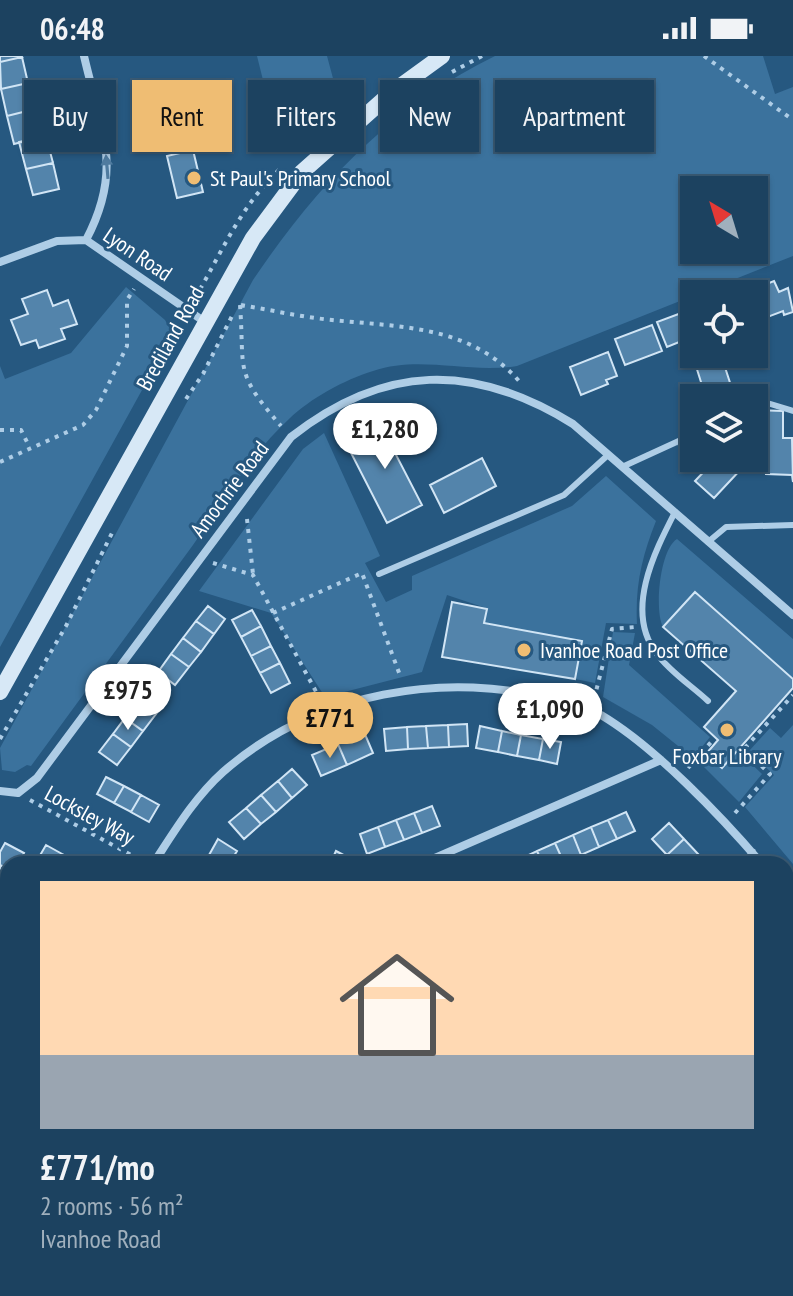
<!DOCTYPE html>
<html lang="en">
<head>
<meta charset="utf-8">
<style>
	body { margin:0; font-family:"PT Sans Narrow",sans-serif; background:#294d69; color:#f1f3f6; height:100vh; display:flex; flex-direction:column; font-size:30px; white-space:nowrap }
	* { box-sizing:border-box; margin:0 }
	p { font-size:26px; color:#a0b0bd }
	.icon { flex:none; width:44px; height:44px; fill:none; stroke:currentColor; stroke-width:2; stroke-linecap:round; stroke-linejoin:round }
	.map { position:relative; flex:1; overflow:hidden }
	.drawer { position:absolute; left:0px; top:800px; width:794px; height:440px; display:flex; flex-direction:column; background:#1c4260; border-radius:24px 24px 0 0; box-shadow:0 2px 6px #0004,0 0 0 2px #3a5b75 }
	.drawer>* { flex:none }
	.banner { position:absolute; left:24px; top:24px; width:746px; height:72px; display:flex; gap:16px }
	.needle { width:52px; rotate:322deg }
	.tools { position:absolute; left:680px; top:120px; display:grid; gap:16px }
	.tools a { display:grid; place-items:center; width:88px; height:88px; border-radius:0px; background:#1c4260; box-shadow:0 2px 6px #0004,0 0 0 2px #3a5b75; font-size:40px }
	.price { position:absolute; translate:-50% -68px; padding:0 18px; border-radius:28px; background:#fff; color:#222; font-size:26px; line-height:52px; filter:drop-shadow(0 2px 4px #0008) }
	.price::after { content:''; position:absolute; left:50%; top:48px; width:24px; height:18px; margin-left:-12px; background:inherit; clip-path:polygon(0 0,100% 0,50% 100%) }
	.price.selected { background:#efbd73; color:#111 }
	ul { padding:0; list-style:none }
	li { display:grid; align-content:center; gap:16px; height:424px; padding:0 40px }
	li+li { border-top:2px solid #3a5b75 }
	li span { display:grid; place-items:center; height:248px; border-radius:0px; color:#555 }
	li>.icon { margin-inline-start:auto }
	span .icon { width:144px; height:144px; fill:#fffc; stroke-width:1 }
	li b { font-size:34px }
	.chip { padding:0 28px; border-radius:0px; background:#1c4260; box-shadow:0 2px 6px #0004,0 0 0 2px #3a5b75; font-size:28px; line-height:72px }
	.chip.selected { background:#efbd73; color:#111 }
	.status { display:flex; justify-content:space-between; align-items:center; height:56px; padding:0 40px; background:#1c4260; direction:ltr }
	.status svg { height:22px; fill:currentColor }
	.map>svg:first-child { display:block }
	.green { fill:#3b729d; fill-rule:evenodd }
	.building { fill:#5384ab; stroke:#d1e5f5; stroke-width:2 }
	.lines { fill:none; stroke-linecap:round; stroke-linejoin:round }
	.path { stroke:#aecde6; stroke-width:4; stroke-dasharray:4 6; stroke-linecap:butt }
	.lane { stroke:#aecde6; stroke-width:6 }
	.street { stroke:#aecde6; stroke-width:8 }
	.secondary { stroke:#d7e8f6; stroke-width:16 }
	.oneway { fill:#4f7b9f }
	.poi-dot { fill:#efbd73; stroke:#265880; stroke-width:3 }
	.labels { text-anchor:middle; stroke-width:6; stroke-linejoin:round; paint-order:stroke }
	.poi-label { font-size:22px; fill:#fff; stroke:#265880; text-anchor:start }
	.street-label { font-size:22px; fill:#fff; stroke:#265880 }
</style>
</head>
<body>
<div class="status"><b>06:48</b><svg viewBox="0 0 49 12"><path d="M0 12V9h3v3zM5 12V6h3v6zM10 12V3h3v9zM15 12V0h3v12zM26 1h20v11H26zM47 4h2v5h-2z"/></svg></div>
<div class="map">
<svg width="793" height="1240" viewBox="0 0 793 1240">
	<rect width="100%" height="100%" fill="#265880"/>
	<!-- green -->
	<path class="green" d="M 257,0 L 327,0 L 334,26 L 268,44 Z
		M 495,0 L 763,0 L 775,38 L 793,31 L 793,200 L 517,310 C 468,318 421,299 373,315 C 344,324 311,342 289,363 C 251,398 222,447 193,489 C 139,563 85,636 31,710 L 27,709 L 15,716 L 2,714 L 0,692 L 253,224 C 317,129 391,51 495,0 ZM 694,134 L 754,134 L 754,194 L 694,194 Z
		M 126,231 L 165,264 L 171,275 L 168,287 L 0,591 L 0,310 L 5,323 L 71,297 Z
		M 324,377 L 380,500 L 365,507 L 386,546 L 412,534 L 412,520 L 572,450 L 606,420 L 656,465 C 642,500 635,530 637,568 L 606,567 L 595,627 L 575,623 L 582,585 L 484,567 L 486,552 L 447,539 L 422,616 L 325,641 L 271,557 L 199,535 L 303,393 Z
		M 677,483 L 793,583 L 793,623 L 695,536 L 663,571 C 654,554 660,493 677,483 Z
		M 613,576 L 635,577 L 629,609 L 710,681 L 693,702 L 652,669 L 603,641 Z
		M 793,669 L 793,808 L 745,751 L 774,719 L 749,695 L 770,672 L 781,682 Z
		M 738,695 L 762,718 L 739,746 L 700,707 L 706,698 L 722,712 Z
		M 283,1232 L 344,1232 L 346,1240 L 297,1240 Z"/>
	<!-- building -->
	<path class="building" d="M 0,0 L 21,0 L 22,1 L 0,6 Z
		M 22,1 L 28,27 L 1,33 L 0,6 Z
		M 28,27 L 35,53 L 7,60 L 1,33 Z
		M 35,53 L 42,81 L 14,88 L 7,60 Z
		M 46,80 L 53,107 L 26,113 L 19,86 Z
		M 193,94 L 203,136 L 177,142 L 167,100 Z
		M 53,107 L 59,133 L 33,139 L 26,113 Z
		M 774,225 L 779,236 L 788,232 L 793,256 L 784,259 L 783,255 L 754,266 L 754,238 L 742,238 Z
		M 47,234 L 53,250 L 68,244 L 77,268 L 61,273 L 65,283 L 39,292 L 36,284 L 21,289 L 11,264 L 28,258 L 22,243 Z
		M 692,253 L 694,280 L 667,291 L 657,266 Z
		M 652,269 L 662,295 L 625,309 L 615,283 Z
		M 608,296 L 617,320 L 606,324 L 608,328 L 581,339 L 570,311 Z
		M 721,299 L 734,339 L 706,342 L 695,307 Z
		M 758,354 L 783,355 L 783,382 L 792,382 L 793,426 L 792,419 L 766,418 L 767,400 L 757,400 Z
		M 372,370 L 375,375 L 381,372 L 383,377 L 397,370 L 406,389 L 394,395 L 422,449 L 387,467 L 347,389 L 354,386 L 352,381 Z
		M 694,384 L 694,402 L 699,402 L 686,407 L 679,390 Z
		M 482,402 L 496,430 L 444,457 L 430,429 Z
		M 724,402 L 734,402 L 743,411 L 714,442 L 695,425 L 713,406 L 717,410 Z
		M 695,536 L 793,623 L 793,632 L 722,712 L 706,698 L 718,684 L 704,671 L 736,635 L 663,571 Z
		M 452,546 L 487,553 L 484,567 L 582,585 L 575,623 L 442,601 Z
		M 208,550 L 225,563 L 214,578 L 196,565 Z
		M 252,554 L 261,570 L 241,581 L 232,564 Z
		M 196,565 L 214,578 L 201,596 L 183,582 Z
		M 261,570 L 271,590 L 251,600 L 241,581 Z
		M 183,582 L 201,596 L 189,611 L 171,598 Z
		M 271,590 L 280,607 L 260,617 L 251,600 Z
		M 171,598 L 189,611 L 175,629 L 158,616 Z
		M 280,607 L 290,627 L 271,637 L 260,617 Z
		M 150,630 L 167,643 L 156,658 L 138,645 Z
		M 138,645 L 156,658 L 143,675 L 125,662 Z
		M 125,662 L 143,675 L 131,691 L 113,678 Z
		M 467,668 L 468,690 L 449,691 L 448,669 Z
		M 448,669 L 449,691 L 428,692 L 426,670 Z
		M 426,670 L 428,692 L 408,693 L 407,671 Z
		M 480,670 L 502,675 L 498,696 L 476,692 Z
		M 407,671 L 408,693 L 386,695 L 384,673 Z
		M 502,675 L 521,679 L 517,700 L 498,696 Z
		M 364,676 L 373,697 L 347,709 L 338,688 Z
		M 113,678 L 131,691 L 117,709 L 99,696 Z
		M 521,679 L 543,683 L 539,704 L 517,700 Z
		M 543,683 L 561,686 L 557,708 L 539,704 Z
		M 338,688 L 347,709 L 321,720 L 312,699 Z
		M 292,713 L 307,729 L 292,742 L 278,725 Z
		M 106,721 L 124,730 L 114,747 L 97,738 Z
		M 278,725 L 292,742 L 276,756 L 261,739 Z
		M 124,730 L 141,739 L 131,756 L 114,747 Z
		M 141,739 L 159,749 L 149,766 L 131,756 Z
		M 261,739 L 276,756 L 261,768 L 246,752 Z
		M 432,750 L 440,770 L 422,777 L 414,757 Z
		M 246,752 L 261,768 L 244,783 L 229,766 Z
		M 626,756 L 635,775 L 617,783 L 608,764 Z
		M 414,757 L 422,777 L 404,784 L 396,764 Z
		M 396,764 L 404,784 L 385,791 L 378,771 Z
		M 608,764 L 617,783 L 599,791 L 591,771 Z
		M 669,767 L 684,783 L 667,799 L 652,783 Z
		M 378,771 L 385,791 L 367,798 L 360,778 Z
		M 591,771 L 599,791 L 581,799 L 573,779 Z
		M 573,779 L 581,799 L 564,807 L 555,787 Z
		M 218,783 L 237,795 L 229,808 L 204,808 Z
		M 684,783 L 699,799 L 690,808 L 676,808 L 667,799 Z
		M 5,787 L 24,797 L 18,808 L 8,808 L 8,813 L 0,809 L 0,796 Z
		M 555,787 L 564,807 L 543,808 L 537,795 Z
		M 46,789 L 64,799 L 58,808 L 35,808 Z
		M 336,795 L 355,805 L 354,808 L 330,808 Z
		M 537,795 L 543,808 L 522,808 L 520,803 Z
		M 64,799 L 81,808 L 58,808 Z
		M 0,809 L 8,813 L 4,835 L 0,833 Z
		M 787,888 L 793,896 L 793,908 L 786,914 Z
		M 793,908 L 793,930 L 786,921 L 786,914 Z
		M 8,979 L 8,997 L 1,993 Z
		M 0,1009 L 8,1013 L 4,1035 L 0,1033 Z
		M 793,1096 L 793,1115 L 787,1118 L 786,1099 Z
		M 27,1232 L 48,1232 L 48,1240 L 27,1240 Z
		M 375,1232 L 399,1232 L 417,1240 L 372,1240 Z
		M 435,1232 L 456,1232 L 447,1240 L 442,1240 Z
		M 549,1232 L 579,1232 L 583,1236 L 578,1240 L 556,1240 Z
		M 730,1232 L 736,1232 L 746,1239 L 724,1240 Z"/>
	<g class="lines">
		<!-- path -->
		<path class="path" d="M 704,0 L 793,64
			M 452,16 L 482,0
			M 323,71 L 361,37
			M 195,242 C 222,196 240,151 279,114
			M 240,249 C 245,315 233,315 281,370
			M 241,249 C 271,254 301,261 332,264 C 400,271 470,269 519,325
			M 186,343 L 203,318 L 232,260
			M 0,374 L 21,374 L 29,390
			M 0,406 L 83,369 L 96,354 L 127,290 L 127,244 L 134,233
			M 247,463 L 253,518
			M 213,507 L 253,519 L 320,643
			M 273,557 L 362,517 L 401,622
			M 594,643 L 612,573 L 635,571
			M 0,683 L 66,570 L 112,477
			M 688,712 L 713,684
			M 30,744 L 142,805
			M 735,757 L 770,718 L 744,693 L 793,639
			M 0,1144 L 3,1146 L 0,1228 L 5,1240
			M 786,1162 L 793,1174
			M 339,1232 L 342,1240
			M 771,1232 L 784,1240"/>
		<!-- lane -->
		<path class="lane" d="M 754,351 L 764,346 L 793,355
			M 622,411 L 694,378
			M 675,456 C 654,497 624,556 657,598 C 670,616 692,630 708,645
			M 708,486 L 726,471 L 793,469
			M 379,518 L 564,439 L 608,399"/>
		<!-- street -->
		<path class="street" d="M 84,0 C 101,74 124,112 86,184
			M 0,206 L 57,185 L 86,184 L 205,266
			M 0,735 L 18,737 L 37,722 L 291,381 C 384,308 473,306 573,368 L 793,559
			M 153,808 C 174,776 194,742 223,716 C 313,637 448,612 561,646 C 574,650 590,652 601,659 C 655,691 721,760 762,808
			M 421,808 L 661,704
			M 748,808 L 752,796
			M 786,837 L 793,846
			M 0,1111 L 8,1097
			M 258,1232 L 269,1240"/>
		<!-- secondary -->
		<path class="secondary" d="M 0,636 L 253,182 L 302,116 L 391,37 L 442,0"/>
	</g>
	<!-- one-way arrows -->
	<defs><path id="oneway-solid" d="M-6-.8H1V-3.2L6.5 0L1 3.2V.8H-6Z" transform="scale(2)"/></defs>
	<use class="oneway" href="#oneway-solid" transform="translate(107 111) rotate(-95)"/>
	<!-- markers -->
	<g class="poi-dot">
		<circle cx="194" cy="122" r="8"/>
		<circle cx="524" cy="594" r="8"/>
		<circle cx="727" cy="674" r="8"/>
	</g>
	<g class="labels">
		<!-- poi labels -->
		<g class="poi-label">
			<text x="210" y="130">St Paul's Primary School</text>
			<text x="540" y="602">Ivanhoe Road Post Office</text>
			<text x="727" y="708" text-anchor="middle">Foxbar Library</text>
		</g>
		<!-- street labels -->
		<g class="street-label">
			<text transform="translate(138 198) rotate(34)" y="8">Lyon Road</text>
			<text transform="translate(170 282) rotate(-61)" y="8">Brediland Road</text>
			<text transform="translate(229 433) rotate(-53)" y="8">Amochrie Road</text>
			<text transform="translate(90 759) rotate(29)" y="8">Locksley Way</text>
		</g>
	</g>
</svg>
<div class="tools">
<a><svg class="needle" viewBox="-14 -14 28 28"><path d="M0-13l5 13h-10z" fill="#e53935"/><path d="M0 13l5-13h-10z" fill="#a0b0bd"/></svg></a>
<a><svg class="icon" aria-label="locate" viewBox="0 0 24 24"><circle cx="12" cy="12" r="6"/><path d="M12 2v4M12 18v4M2 12h4M18 12h4"/></svg></a>
<a><svg class="icon" aria-label="layers" viewBox="0 0 24 24"><path d="M12 4l9 5-9 5-9-5zM3 14l9 5 9-5"/></svg></a>
</div>
<b class="price" style="left:385px;top:415px">£1,280</b>
<b class="price" style="left:128px;top:676px">£975</b>
<b class="price" style="left:550px;top:695px">£1,090</b>
<b class="price selected" style="left:330px;top:704px">£771</b>
<div class="banner">
<a class="chip">Buy</a>
<a class="chip selected">Rent</a>
<a class="chip">Filters</a>
<a class="chip">New</a>
<a class="chip">Apartment</a>
</div>
<section class="drawer">
<ul>
<li><span style="background:linear-gradient(#ffd9b3 70%,#9aa5b1 0)"><svg class="icon" aria-label="home" viewBox="0 0 24 24"><path d="M3 11l9-7 9 7M6 9v11h12V9"/></svg></span><div><b>£771/mo</b><p>2 rooms · 56 m²</p><p>Ivanhoe Road</p></div></li>
</ul>
</section>
</div>
</body>
</html>
